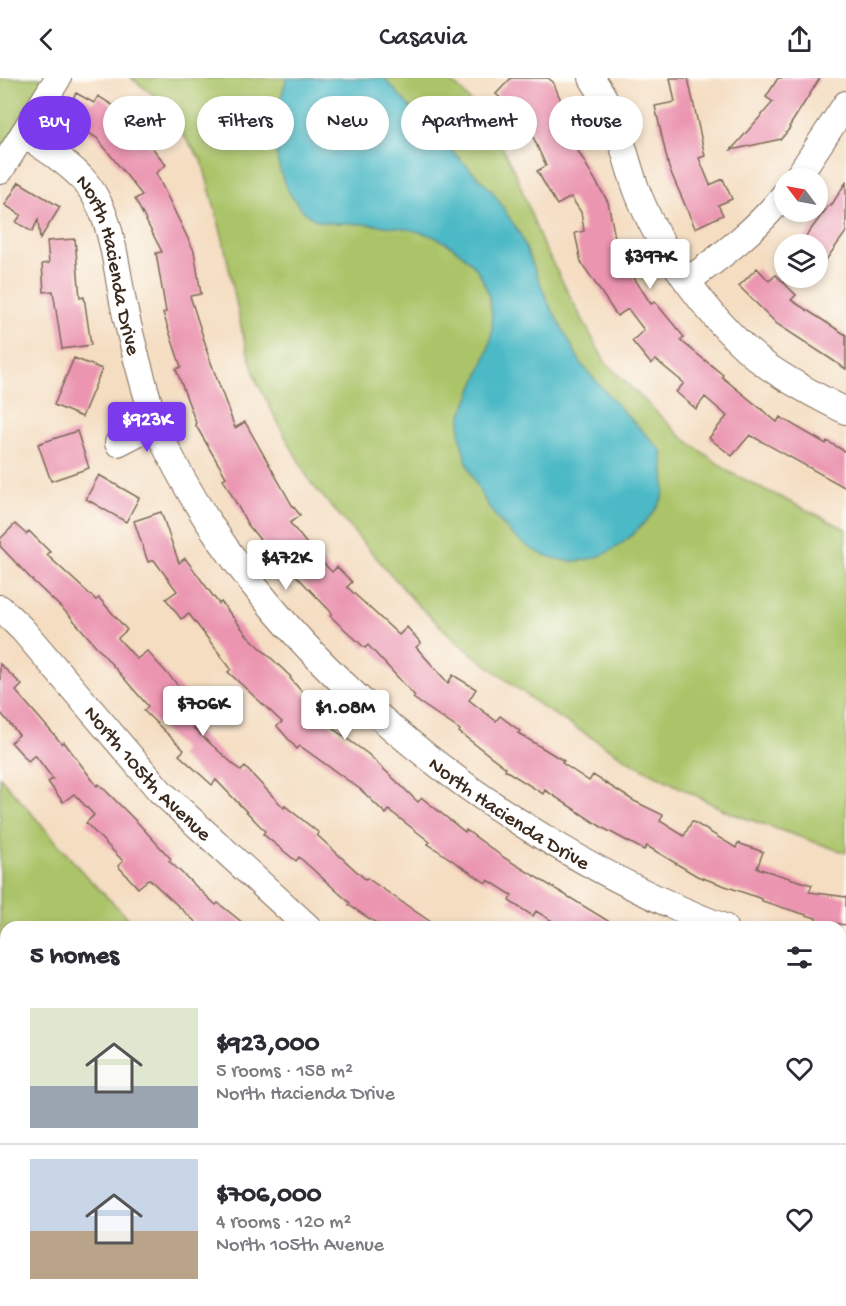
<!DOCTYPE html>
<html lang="en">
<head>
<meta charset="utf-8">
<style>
	body { margin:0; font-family:"Gochi Hand",sans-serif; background:#f7f7f7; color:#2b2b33; height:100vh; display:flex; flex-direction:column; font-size:22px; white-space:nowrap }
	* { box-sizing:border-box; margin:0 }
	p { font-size:20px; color:#7c7c81 }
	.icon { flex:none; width:33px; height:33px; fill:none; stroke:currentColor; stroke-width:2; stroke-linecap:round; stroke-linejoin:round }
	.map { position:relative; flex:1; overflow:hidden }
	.side { position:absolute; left:0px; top:843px; width:846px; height:386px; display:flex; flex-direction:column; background:#fff; border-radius:18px 18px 0 0; box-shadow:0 3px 9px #0003 }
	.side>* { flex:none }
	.guide { position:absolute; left:18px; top:18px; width:810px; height:54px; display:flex; gap:12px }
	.needle { width:39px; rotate:302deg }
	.fabs { position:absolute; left:774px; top:90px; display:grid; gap:12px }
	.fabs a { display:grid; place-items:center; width:54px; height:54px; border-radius:50%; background:#fff; box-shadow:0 3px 9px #0003; font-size:30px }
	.price { position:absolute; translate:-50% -51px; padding:0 14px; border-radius:6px; background:#fff; color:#222; font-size:20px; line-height:39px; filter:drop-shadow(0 2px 3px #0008) }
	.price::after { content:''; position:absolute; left:50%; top:36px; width:18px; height:14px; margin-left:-9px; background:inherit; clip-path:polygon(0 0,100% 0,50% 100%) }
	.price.selected { background:#7c3aed; color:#fff }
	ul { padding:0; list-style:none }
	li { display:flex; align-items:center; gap:18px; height:150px; padding:0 30px }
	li+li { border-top:2px solid #e1e1e2 }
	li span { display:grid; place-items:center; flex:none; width:168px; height:120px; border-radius:0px; color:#555 }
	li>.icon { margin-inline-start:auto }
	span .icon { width:72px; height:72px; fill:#fffc; stroke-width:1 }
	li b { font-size:26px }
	h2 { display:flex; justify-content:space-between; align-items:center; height:72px; padding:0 30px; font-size:26px }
	.pill { padding:0 21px; border-radius:27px; background:#fff; box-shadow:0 3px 9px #0003; font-size:21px; line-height:54px }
	.pill.selected { background:#7c3aed; color:#fff }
	header { display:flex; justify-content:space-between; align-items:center; height:78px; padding:0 30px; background:#fff; font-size:27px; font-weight:600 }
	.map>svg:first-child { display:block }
	.green { fill:#abc469; stroke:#737744; stroke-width:1.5 }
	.water { fill:#4cb9c6; stroke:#447272; stroke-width:1.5 }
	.building { fill:#eb95b1 }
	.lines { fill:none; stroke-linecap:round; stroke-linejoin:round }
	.minor-casing { stroke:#7c6957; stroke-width:28 }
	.minor { stroke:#fff; stroke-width:26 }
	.labels { text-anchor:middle; stroke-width:4.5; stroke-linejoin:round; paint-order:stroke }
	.street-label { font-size:21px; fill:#3b2a1e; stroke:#fdfcf7 }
</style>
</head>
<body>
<header><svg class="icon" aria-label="back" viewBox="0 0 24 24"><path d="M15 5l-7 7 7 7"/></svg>Casavia<svg class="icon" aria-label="share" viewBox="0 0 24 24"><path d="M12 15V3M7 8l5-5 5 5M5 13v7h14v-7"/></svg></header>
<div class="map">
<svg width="846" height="1228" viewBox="0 0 846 1228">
	<rect width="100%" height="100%" fill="#fdfcf7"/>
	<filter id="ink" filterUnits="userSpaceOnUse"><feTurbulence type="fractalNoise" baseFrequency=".0167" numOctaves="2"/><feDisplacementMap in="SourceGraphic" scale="12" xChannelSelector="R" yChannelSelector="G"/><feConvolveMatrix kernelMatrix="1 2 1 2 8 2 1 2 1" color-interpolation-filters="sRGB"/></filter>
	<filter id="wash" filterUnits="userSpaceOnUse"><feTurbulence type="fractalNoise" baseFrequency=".008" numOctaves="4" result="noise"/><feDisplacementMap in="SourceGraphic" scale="24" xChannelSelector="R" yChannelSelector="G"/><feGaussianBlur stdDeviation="1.35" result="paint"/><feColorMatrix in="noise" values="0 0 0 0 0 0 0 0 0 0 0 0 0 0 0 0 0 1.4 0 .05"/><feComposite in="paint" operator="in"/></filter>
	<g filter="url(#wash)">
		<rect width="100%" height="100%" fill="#f4ddc1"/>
		<!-- green -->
		<path class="green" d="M 0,0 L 47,0 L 0,74 Z
			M 131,0 L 445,0 L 461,12 L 493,51 L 517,99 L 542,165 L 605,284 L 682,359 L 731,395 L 846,451 L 846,775 L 728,734 L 634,686 L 542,629 L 458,565 L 416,525 L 311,405 L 286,360 L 257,304 L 243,258 L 223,161 L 202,83 L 155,18 Z
			M 0,699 L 85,797 L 137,849 L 6,849 L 6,876 L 0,872 Z
			M 6,1149 L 6,1222 L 279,1222 L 280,1228 L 4,1228 Z"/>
		<!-- water -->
		<path class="water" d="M 287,0 L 384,0 L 425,46 L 493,114 L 520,156 L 549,226 L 582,287 L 620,330 L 662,373 C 663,386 667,405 663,418 C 658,432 646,443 636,453 C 581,508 520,481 484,421 C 472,401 456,364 461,340 C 463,333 467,325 470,318 C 484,281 499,261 489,219 C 486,209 480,194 473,187 C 438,148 396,149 348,145 C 339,145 325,146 317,142 C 304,137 296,125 289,114 C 269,78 274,37 287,0 Z"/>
		<g id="blocks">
			<!-- building -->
			<path class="building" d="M 511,0 L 548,0 L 553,4 L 576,58 L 571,61 L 608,124 L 618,175 L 651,226 L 655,224 L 684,259 L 680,262 L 723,297 L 722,299 L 777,344 L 780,339 L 826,366 L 827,363 L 846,374 L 846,410 L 750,357 L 732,378 L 709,360 L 727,338 L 705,319 L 696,331 L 676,314 L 684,305 L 656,282 L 651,286 L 632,263 L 644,252 L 628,231 L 617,238 L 581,184 L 575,155 L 584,153 L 581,134 L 571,119 L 557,127 L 537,93 L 546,88 L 526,43 L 496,16 Z
				M 670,0 L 688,0 L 705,78 L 699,80 L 710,107 L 723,101 L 732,121 L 718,127 L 723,137 L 695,150 L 669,90 L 655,28 L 675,24 Z
				M 778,0 L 820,0 L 789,49 L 790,50 L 781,61 L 731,72 L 773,24 L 766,19 Z
				M 76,15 L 94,25 L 98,18 L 124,34 L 166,87 L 156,95 L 194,173 L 201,216 L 190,218 L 207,271 L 206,271 L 235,350 L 245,344 L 292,427 L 300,437 L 290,445 L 307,466 L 306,467 L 332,494 L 337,489 L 352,504 L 347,509 L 399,557 L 407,549 L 421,565 L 416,569 L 448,605 L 453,597 L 476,611 L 469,622 L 496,643 L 500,638 L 520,653 L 518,655 L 564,683 L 562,685 L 589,703 L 593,697 L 634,723 L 663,737 L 660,743 L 684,758 L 692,743 L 736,770 L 738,765 L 763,774 L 757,790 L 812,807 L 809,814 L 846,819 L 846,847 L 816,843 L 816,840 L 762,823 L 762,821 L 697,798 L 647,768 L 644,772 L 603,750 L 545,712 L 543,716 L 505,692 L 506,690 L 459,654 L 460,652 L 413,620 L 415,618 L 368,567 L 365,570 L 330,538 L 332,535 L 284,485 L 281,487 L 248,447 L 223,401 L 226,399 L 195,346 L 196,345 L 176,291 L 181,289 L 163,235 L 166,234 L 156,175 L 162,174 L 135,121 L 142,117 L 97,60 L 62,39 Z
				M 19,104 L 60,129 L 40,161 L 38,142 L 32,154 L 16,144 L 21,137 L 5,127 Z
				M 846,104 L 846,154 L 818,193 L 818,166 L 800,166 L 830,126 L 831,128 Z
				M 75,161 L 80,220 L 84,219 L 91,267 L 62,271 L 53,213 L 44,214 L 42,186 L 49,185 L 47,163 Z
				M 757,190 L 769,203 L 776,197 L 796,217 L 791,222 L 846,257 L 846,291 L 777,246 L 739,208 Z
				M 74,280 L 102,291 L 82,339 L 54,327 Z
				M 77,353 L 89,390 L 51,403 L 38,366 Z
				M 99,397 L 139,420 L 126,444 L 86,421 Z
				M 161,434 L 179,485 L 185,480 L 219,526 L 221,524 L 247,557 L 291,599 L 290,600 L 335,652 L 368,676 L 418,724 L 422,720 L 465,754 L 466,752 L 503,779 L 618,849 L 562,849 L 536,833 L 533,838 L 509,823 L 512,817 L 488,802 L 486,805 L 428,766 L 430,764 L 389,732 L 386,736 L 360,711 L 300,668 L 297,671 L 277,648 L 282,644 L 228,594 L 231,591 L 189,536 L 181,541 L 166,521 L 177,513 L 154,482 L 148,484 L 134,443 Z
				M 15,446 L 26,456 L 29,453 L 50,474 L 47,477 L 96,522 L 99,520 L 127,552 L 118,560 L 137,581 L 147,573 L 184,614 L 185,613 L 200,627 L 188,639 L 196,647 L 193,650 L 241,693 L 245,689 L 284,730 L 285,728 L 319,755 L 317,757 L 365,801 L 367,800 L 438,849 L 382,849 L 349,827 L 350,825 L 299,779 L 296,783 L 263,756 L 265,753 L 216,702 L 212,707 L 179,677 L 184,672 L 144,633 L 148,628 L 69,537 L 33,503 L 0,468 L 0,461 Z
				M 0,586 L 22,607 L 16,613 L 62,666 L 64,664 L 97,708 L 99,706 L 138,745 L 171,781 L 169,783 L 216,827 L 218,825 L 248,849 L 201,849 L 149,801 L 138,810 L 118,788 L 123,783 L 86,745 L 94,737 L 74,716 L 63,724 L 48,704 L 53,701 L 35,677 L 28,683 L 11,664 L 19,657 L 0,634 Z"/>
		</g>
	</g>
	<g filter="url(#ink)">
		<use href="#blocks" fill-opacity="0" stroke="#7c6957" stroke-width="1.5"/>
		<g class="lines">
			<!-- minor casing -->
			<g class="minor-casing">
				<g id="minor">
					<path d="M 592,0 C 597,9 604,18 608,28 C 622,56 627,89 639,118 C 662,176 714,247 763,285 C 789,304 818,319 846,333"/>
					<path id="s1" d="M 23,56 C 43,69 64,82 81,99 C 112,132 115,183 123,224 C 129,254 137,282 145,311 C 149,323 151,337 156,348 C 256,573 498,762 724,849"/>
					<path d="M 0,93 L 58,0"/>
					<path d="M 797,100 L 846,26"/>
					<path d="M 687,203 C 723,177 757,151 784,117"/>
					<path d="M 118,365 L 155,346"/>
					<path id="s2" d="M 0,530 L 22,551 L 160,713 L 308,849"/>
					<path d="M 840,887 L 846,889"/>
					<path d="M 840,1097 L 846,1098"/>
					<path d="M 389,1222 L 390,1228"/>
				</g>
			</g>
			<!-- minor -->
			<use href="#minor" class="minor"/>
		</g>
	</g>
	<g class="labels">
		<!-- street labels -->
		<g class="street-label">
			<text dy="7" stroke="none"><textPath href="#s1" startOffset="166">North Hacienda Drive</textPath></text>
			<text dy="7" stroke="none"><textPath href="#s2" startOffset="222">North 105th Avenue</textPath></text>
			<text dy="7" stroke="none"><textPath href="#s1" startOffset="866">North Hacienda Drive</textPath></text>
		</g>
	</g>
</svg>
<div class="fabs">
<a><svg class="needle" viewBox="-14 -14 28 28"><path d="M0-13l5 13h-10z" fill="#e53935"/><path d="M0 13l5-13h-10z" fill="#7c7c81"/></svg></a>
<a><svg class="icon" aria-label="layers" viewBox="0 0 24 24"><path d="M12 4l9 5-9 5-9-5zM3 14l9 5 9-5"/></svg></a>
</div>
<b class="price" style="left:650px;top:212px">$397K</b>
<b class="price selected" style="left:147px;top:375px">$923K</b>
<b class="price" style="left:286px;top:513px">$472K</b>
<b class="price" style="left:203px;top:659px">$706K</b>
<b class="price" style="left:345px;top:663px">$1.08M</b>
<div class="guide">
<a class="pill selected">Buy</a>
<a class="pill">Rent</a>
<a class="pill">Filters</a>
<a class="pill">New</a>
<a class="pill">Apartment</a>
<a class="pill">House</a>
</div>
<section class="side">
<h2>5 homes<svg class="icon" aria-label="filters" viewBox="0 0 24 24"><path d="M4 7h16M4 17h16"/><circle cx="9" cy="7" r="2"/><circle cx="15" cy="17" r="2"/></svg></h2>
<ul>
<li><span style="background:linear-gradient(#dfe7d0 65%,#9aa5b1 0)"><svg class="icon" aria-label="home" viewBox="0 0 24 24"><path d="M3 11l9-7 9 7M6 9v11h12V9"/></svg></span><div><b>$923,000</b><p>5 rooms · 158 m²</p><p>North Hacienda Drive</p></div><svg class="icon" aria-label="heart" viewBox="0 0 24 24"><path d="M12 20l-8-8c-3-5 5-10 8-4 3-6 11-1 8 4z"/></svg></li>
<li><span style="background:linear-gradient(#c9d6e8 60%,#b9a48a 0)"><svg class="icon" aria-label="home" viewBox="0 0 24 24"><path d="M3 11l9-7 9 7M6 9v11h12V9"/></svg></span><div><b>$706,000</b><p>4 rooms · 120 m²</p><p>North 105th Avenue</p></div><svg class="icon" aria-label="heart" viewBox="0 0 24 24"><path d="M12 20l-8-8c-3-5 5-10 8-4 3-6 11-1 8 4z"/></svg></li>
</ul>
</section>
</div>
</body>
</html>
